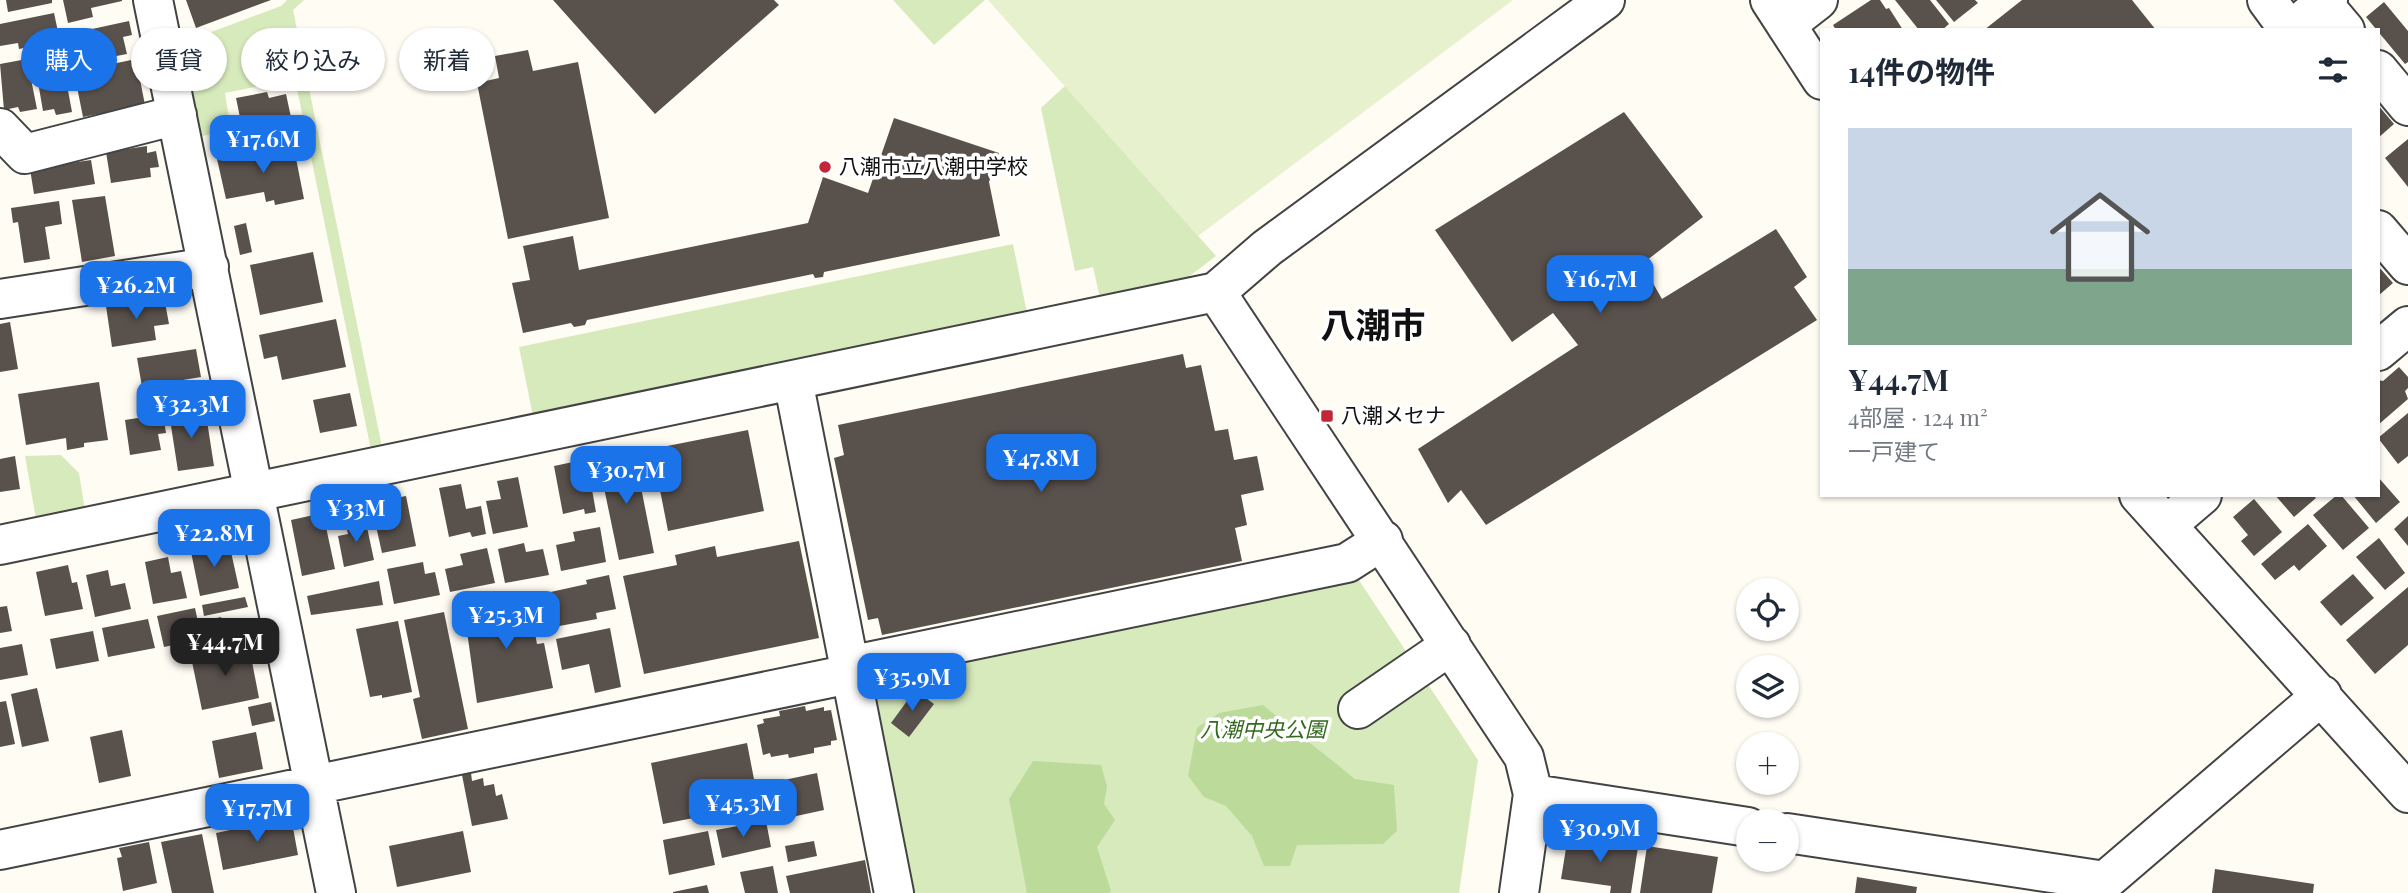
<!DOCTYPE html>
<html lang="ja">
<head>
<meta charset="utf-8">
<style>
	body { margin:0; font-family:"Playfair Display","Noto Sans JP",serif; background:#f2f2f3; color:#1f2937; height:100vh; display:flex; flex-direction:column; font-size:26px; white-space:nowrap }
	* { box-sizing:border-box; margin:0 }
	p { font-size:23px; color:#747a83 }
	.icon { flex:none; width:38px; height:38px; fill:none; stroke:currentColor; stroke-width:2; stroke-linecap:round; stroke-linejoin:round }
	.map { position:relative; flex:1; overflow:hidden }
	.details { position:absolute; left:1820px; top:28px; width:560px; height:469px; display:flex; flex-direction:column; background:#fff; border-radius:0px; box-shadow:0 2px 5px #0004 }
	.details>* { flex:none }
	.top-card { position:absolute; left:21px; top:28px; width:665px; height:63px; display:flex; gap:14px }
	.controls { position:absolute; left:1736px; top:578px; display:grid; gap:14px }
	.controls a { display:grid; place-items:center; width:63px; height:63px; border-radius:50%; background:#fff; box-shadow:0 2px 5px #0004; font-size:35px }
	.price { position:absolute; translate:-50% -60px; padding:0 16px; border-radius:14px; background:#1a73e8; color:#fff; font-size:23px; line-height:46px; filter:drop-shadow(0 2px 4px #0008) }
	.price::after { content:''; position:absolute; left:50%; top:42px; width:21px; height:16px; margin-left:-10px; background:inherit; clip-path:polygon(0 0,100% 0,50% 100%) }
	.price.on { background:#222; color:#fff }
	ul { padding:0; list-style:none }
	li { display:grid; align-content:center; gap:14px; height:371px; padding:0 28px }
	li span { display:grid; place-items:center; height:217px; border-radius:0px; color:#555 }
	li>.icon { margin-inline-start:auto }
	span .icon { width:126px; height:126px; fill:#fffc; stroke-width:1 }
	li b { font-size:30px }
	h2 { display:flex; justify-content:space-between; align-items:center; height:84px; padding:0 28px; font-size:30px }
	.chip { padding:0 24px; border-radius:32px; background:#fff; box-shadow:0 2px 5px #0004; font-size:24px; line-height:63px }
	.chip.on { background:#1a73e8; color:#fff }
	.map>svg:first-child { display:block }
	.green { fill:#d7eabc }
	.forest { fill:#bcdb9b }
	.pitch { fill:#e7f1ce }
	.building { fill:#59514c }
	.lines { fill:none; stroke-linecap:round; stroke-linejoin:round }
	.minor-casing { stroke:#434343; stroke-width:42 }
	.minor { stroke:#fff; stroke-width:38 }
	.poi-dot { fill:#c12738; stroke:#fff; stroke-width:2.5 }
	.labels { text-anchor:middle; stroke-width:7; stroke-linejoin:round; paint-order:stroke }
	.poi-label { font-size:21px; fill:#101010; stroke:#fff; text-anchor:start }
	.park-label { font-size:21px; font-style:italic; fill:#33691f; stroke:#fff }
	.town-label { font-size:35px; font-weight:bold; fill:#101010; stroke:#fff }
</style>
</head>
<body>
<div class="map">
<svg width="2408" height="893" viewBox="0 0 2408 893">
	<rect width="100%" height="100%" fill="#fffcf4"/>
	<!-- green -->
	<path class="green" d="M 287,0 L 304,0 L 293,10 L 382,447 L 371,450 L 295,79 L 225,93 L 231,130 L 202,136 L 182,43 L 281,6 Z
		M 893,0 L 985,0 L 934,45 Z
		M 1065,86 L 1216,256 L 1183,281 L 1100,298 L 1093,267 L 1075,271 L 1041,108 Z
		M 1013,244 L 1027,313 L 533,416 L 519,347 Z
		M 61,455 L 79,473 L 85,510 L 36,519 L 25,456 Z
		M 1339,550 L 1478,760 L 1459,893 L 912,893 L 861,643 Z"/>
	<!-- forest -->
	<path class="forest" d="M 1263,705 L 1355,779 L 1394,785 L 1397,831 L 1383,844 L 1297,845 L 1290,866 L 1264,866 L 1252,836 L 1226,806 L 1204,797 L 1188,776 L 1197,728 L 1219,713 Z
		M 1033,761 L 1101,765 L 1107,786 L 1104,804 L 1115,820 L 1097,847 L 1111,891 L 1109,893 L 1027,893 L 1009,799 Z"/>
	<!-- pitch -->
	<path class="pitch" d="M 988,0 L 1513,0 L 1198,236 Z"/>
	<!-- building -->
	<path class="building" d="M 6,0 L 52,0 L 52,3 L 8,12 Z
		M 63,0 L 122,0 L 122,1 L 91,8 L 93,17 L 68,23 Z
		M 186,0 L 271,0 L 196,28 Z
		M 553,0 L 774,0 L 779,5 L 655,114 Z
		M 1871,0 L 1880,0 L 1886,9 L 1889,8 L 1903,30 L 1836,30 L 1833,25 Z
		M 1895,0 L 1930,0 L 1949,24 L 1942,30 L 1919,30 Z
		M 1936,0 L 1975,0 L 1978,3 L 1954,22 Z
		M 2022,0 L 2132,0 L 2156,30 L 1984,30 Z
		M 2384,2 L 2408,31 L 2408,62 L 2405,64 L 2366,17 Z
		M 54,13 L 60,41 L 19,49 L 18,43 L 0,46 L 0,24 Z
		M 129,21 L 132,35 L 123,37 L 127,54 L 85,62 L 83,50 L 73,52 L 69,34 Z
		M 528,50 L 533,71 L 578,62 L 609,218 L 508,239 L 477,83 L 499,78 L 495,56 Z
		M 61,53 L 72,112 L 56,115 L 54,109 L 43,111 L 34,59 Z
		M 27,59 L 37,109 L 20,112 L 18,107 L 4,110 L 0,64 Z
		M 136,59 L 145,105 L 83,117 L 74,72 Z
		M 267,92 L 269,98 L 286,94 L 292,122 L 243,132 L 236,98 Z
		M 2378,105 L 2394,124 L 2378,138 Z
		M 1624,112 L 1703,217 L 1642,264 L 1662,299 L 1776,229 L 1807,277 L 1794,287 L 1817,320 L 1486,525 L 1461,490 L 1448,503 L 1418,449 L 1578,345 L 1553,313 L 1512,342 L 1435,230 Z
		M 894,118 L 999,153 L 989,182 L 1000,236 L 824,272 L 823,277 L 815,278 L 813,274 L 587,320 L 585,325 L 574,327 L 571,323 L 523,333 L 512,283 L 530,280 L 523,246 L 573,236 L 579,270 L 808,223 L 823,177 L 868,193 Z
		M 2408,139 L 2408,187 L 2385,158 Z
		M 293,143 L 304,199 L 275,205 L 274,200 L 266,202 L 264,192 L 226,199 L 217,159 Z
		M 147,146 L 147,153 L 156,151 L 159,167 L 150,168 L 151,177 L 111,183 L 106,152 Z
		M 91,160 L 95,184 L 34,194 L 30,169 Z
		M 105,196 L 115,256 L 82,262 L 72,200 Z
		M 59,201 L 62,224 L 45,227 L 50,259 L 24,263 L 18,222 L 13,223 L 11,208 Z
		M 246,223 L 252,252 L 240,255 L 234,226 Z
		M 313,252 L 323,302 L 260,315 L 250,265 Z
		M 2378,266 L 2393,283 L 2378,296 Z
		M 164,297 L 169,324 L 154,326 L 156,340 L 112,347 L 106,306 Z
		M 336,319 L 346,367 L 282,380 L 277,356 L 264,359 L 259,335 Z
		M 10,322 L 18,369 L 0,372 L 0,324 Z
		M 196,349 L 201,377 L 171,382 L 174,400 L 145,404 L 137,358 Z
		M 1183,354 L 1186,368 L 1201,365 L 1215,431 L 1228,429 L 1234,460 L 1257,456 L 1264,490 L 1241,495 L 1247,525 L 1235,528 L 1242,561 L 882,635 L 878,618 L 868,620 L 834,458 L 844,455 L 838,425 Z
		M 2399,367 L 2408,377 L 2408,388 L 2405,391 L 2408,399 L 2378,425 L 2378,380 L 2383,381 Z
		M 99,382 L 108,440 L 84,443 L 84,447 L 67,450 L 66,438 L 26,445 L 18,394 Z
		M 350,393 L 357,426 L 320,433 L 313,400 Z
		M 205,408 L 214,466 L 178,471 L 169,413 Z
		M 2408,413 L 2408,456 L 2398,464 L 2378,438 Z
		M 163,414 L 166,433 L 158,434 L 161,450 L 130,455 L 125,420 Z
		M 748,430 L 764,511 L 668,531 L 652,449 Z
		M 634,452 L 654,553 L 619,560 L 598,459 Z
		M 15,456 L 20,489 L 0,492 L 0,459 Z
		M 573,462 L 578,487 L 591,484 L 596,512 L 585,514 L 584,509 L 563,514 L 554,466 Z
		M 518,477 L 528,527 L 493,534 L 486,501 L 501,499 L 497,481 Z
		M 2378,477 L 2400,502 L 2376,523 L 2353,495 L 2378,495 Z
		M 461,484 L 466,509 L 481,506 L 486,534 L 472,537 L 470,532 L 449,537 L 439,488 Z
		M 2275,495 L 2313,495 L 2316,498 L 2294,517 Z
		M 2337,495 L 2341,495 L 2369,528 L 2343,550 L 2313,515 Z
		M 406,496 L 416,546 L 382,553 L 376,526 L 390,524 L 385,500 Z
		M 2254,499 L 2282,532 L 2254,556 L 2241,541 L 2248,535 L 2233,517 Z
		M 323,513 L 335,569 L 302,576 L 291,520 Z
		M 2408,516 L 2408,546 L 2394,529 Z
		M 365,518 L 374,560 L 344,567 L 338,536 L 348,534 L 345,522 Z
		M 2308,524 L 2327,546 L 2299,571 L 2294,565 L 2275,580 L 2261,564 Z
		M 600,527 L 606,562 L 561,571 L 556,545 L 575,541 L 573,532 Z
		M 2379,538 L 2405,573 L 2385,590 L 2356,557 Z
		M 799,541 L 819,638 L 644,674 L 623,576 L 677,565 L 675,555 L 715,546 L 717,557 Z
		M 229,543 L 239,588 L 200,596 L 190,547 Z
		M 524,543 L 526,552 L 543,549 L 549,575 L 505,583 L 498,549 Z
		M 487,548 L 495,583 L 450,592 L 445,569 L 463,565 L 460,554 Z
		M 168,557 L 171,573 L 181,571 L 187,598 L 153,604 L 145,562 Z
		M 423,562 L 425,574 L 435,572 L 440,595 L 394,604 L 387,569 Z
		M 68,565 L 72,583 L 77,582 L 83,609 L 45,616 L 36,572 Z
		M 108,570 L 111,586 L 125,583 L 131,609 L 95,617 L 86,575 Z
		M 2353,574 L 2374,598 L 2341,626 L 2320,602 Z
		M 609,575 L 616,609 L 596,613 L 597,619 L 554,627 L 546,593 L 587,584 L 586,580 Z
		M 379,581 L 383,605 L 311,615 L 307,596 Z
		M 2408,587 L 2408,645 L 2375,674 L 2346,640 Z
		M 528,596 L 537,644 L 544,643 L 553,688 L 477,703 L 464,610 Z
		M 245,597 L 248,607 L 204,616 L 202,605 Z
		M 7,606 L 12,631 L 0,633 L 0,607 Z
		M 195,608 L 198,622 L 221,617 L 224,634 L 164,647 L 157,616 Z
		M 444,612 L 468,729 L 422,739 L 413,699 L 420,697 L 404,620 Z
		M 148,619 L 155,648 L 108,657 L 102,628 Z
		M 398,621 L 412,692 L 382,698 L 382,695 L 370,697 L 356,629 Z
		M 610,628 L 621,687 L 595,693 L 589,664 L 562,670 L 556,639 Z
		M 93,631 L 99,661 L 56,669 L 50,639 Z
		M 22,644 L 28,675 L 0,680 L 0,648 Z
		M 249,646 L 259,698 L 202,710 L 191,657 Z
		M 37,688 L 49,741 L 22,747 L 11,694 Z
		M 915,690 L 934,704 L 909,737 L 891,723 Z
		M 6,701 L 15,744 L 0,747 L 0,702 Z
		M 271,702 L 275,721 L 252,726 L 248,707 Z
		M 805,706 L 806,711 L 824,707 L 824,711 L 831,710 L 837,740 L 831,741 L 831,745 L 814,748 L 814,753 L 789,758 L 788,754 L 771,757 L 770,753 L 763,755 L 757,725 L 764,723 L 763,719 L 780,716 L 779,711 Z
		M 122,730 L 131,776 L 99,783 L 90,737 Z
		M 256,732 L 263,769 L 219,778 L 212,741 Z
		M 747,743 L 759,805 L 663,824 L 651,763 Z
		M 471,773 L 472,781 L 483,778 L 484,786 L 494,784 L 496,796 L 502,794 L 508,819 L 472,826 L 462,775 Z
		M 817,773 L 824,810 L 778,820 L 770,783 Z
		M 291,817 L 298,855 L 223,870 L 216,833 Z
		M 766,821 L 771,847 L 722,858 L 716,830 Z
		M 463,831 L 471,872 L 397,887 L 389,846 Z
		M 708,831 L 715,865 L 669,875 L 663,840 Z
		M 202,834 L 214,893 L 172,893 L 161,842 Z
		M 1568,836 L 1638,847 L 1631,893 L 1610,893 L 1611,886 L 1561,879 Z
		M 814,841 L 817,856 L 788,862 L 785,846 Z
		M 149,842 L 157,883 L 123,891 L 117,858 L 122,857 L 119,848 Z
		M 1647,846 L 1718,857 L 1712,893 L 1640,893 Z
		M 865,860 L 871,893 L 790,893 L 786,876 Z
		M 773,866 L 778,893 L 745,893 L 740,872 Z
		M 2215,869 L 2314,884 L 2313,893 L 2212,893 Z
		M 1857,877 L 1917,887 L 1916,893 L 1855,893 Z
		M 707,885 L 709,893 L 673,893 L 673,892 Z"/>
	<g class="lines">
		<!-- minor casing -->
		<g class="minor-casing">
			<path id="minor" d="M 153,0 L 336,893
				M 1770,0 L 1822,80
				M 2267,0 L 2289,30
				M 2323,4 L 2345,30
				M 1786,25 L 1818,0
				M 2291,30 L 2328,0
				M 2378,70 L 2408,106
				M 0,128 L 25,154 L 177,115
				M 2378,230 L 2408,265
				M 0,299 L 209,267
				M 2378,351 L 2408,326
				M 793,380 L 894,893
				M 2139,495 L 2408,793
				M 2168,524 L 2202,495
				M 0,545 L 1216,292
				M 848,666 L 1347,563 L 1383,540
				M 1358,709 L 1451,645
				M 1533,794 L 1748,827
				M 1787,833 L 2105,881 L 2322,695
				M 0,850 L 850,674
				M 1519,893 L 1533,794 L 1524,757 L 1216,292 L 1267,248 L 1605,0"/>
		</g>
		<!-- minor -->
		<use href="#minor" class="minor"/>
	</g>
	<!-- markers -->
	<g class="poi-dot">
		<circle cx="825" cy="167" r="7"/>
		<rect x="1320" y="409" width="14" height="14" rx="3.5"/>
	</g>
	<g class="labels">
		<!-- poi labels -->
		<g class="poi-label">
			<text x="839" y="174">八潮市立八潮中学校</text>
			<text x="1341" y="423">八潮メセナ</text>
		</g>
		<!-- park labels -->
		<g class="park-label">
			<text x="1263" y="737">八潮中央公園</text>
		</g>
		<!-- town labels -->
		<g class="town-label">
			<text x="1373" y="338">八潮市</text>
		</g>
	</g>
</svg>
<div class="controls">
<a><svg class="icon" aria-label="locate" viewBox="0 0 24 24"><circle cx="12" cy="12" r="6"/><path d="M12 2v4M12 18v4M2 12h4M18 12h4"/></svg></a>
<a><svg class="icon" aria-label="layers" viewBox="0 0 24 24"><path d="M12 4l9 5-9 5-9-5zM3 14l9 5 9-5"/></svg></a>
<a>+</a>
<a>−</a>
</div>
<b class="price" style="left:263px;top:175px">¥17.6M</b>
<b class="price" style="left:1600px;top:315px">¥16.7M</b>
<b class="price" style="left:136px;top:321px">¥26.2M</b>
<b class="price" style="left:191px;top:440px">¥32.3M</b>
<b class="price" style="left:1041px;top:494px">¥47.8M</b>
<b class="price" style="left:626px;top:506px">¥30.7M</b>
<b class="price" style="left:356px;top:544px">¥33M</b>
<b class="price" style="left:214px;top:569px">¥22.8M</b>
<b class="price" style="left:506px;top:651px">¥25.3M</b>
<b class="price on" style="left:225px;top:678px">¥44.7M</b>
<b class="price" style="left:912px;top:713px">¥35.9M</b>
<b class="price" style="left:743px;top:839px">¥45.3M</b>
<b class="price" style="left:257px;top:844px">¥17.7M</b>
<b class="price" style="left:1600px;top:864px">¥30.9M</b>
<div class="top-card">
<a class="chip on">購入</a>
<a class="chip">賃貸</a>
<a class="chip">絞り込み</a>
<a class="chip">新着</a>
</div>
<section class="details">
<h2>14件の物件<svg class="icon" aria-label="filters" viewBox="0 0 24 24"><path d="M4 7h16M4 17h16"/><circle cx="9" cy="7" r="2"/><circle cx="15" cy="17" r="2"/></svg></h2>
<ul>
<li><span style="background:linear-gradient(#c9d6e8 65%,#7fa58c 0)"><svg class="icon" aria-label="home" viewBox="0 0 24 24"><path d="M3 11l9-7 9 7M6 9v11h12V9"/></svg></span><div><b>¥44.7M</b><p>4部屋 · 124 m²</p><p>一戸建て</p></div></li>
</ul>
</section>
</div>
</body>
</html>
